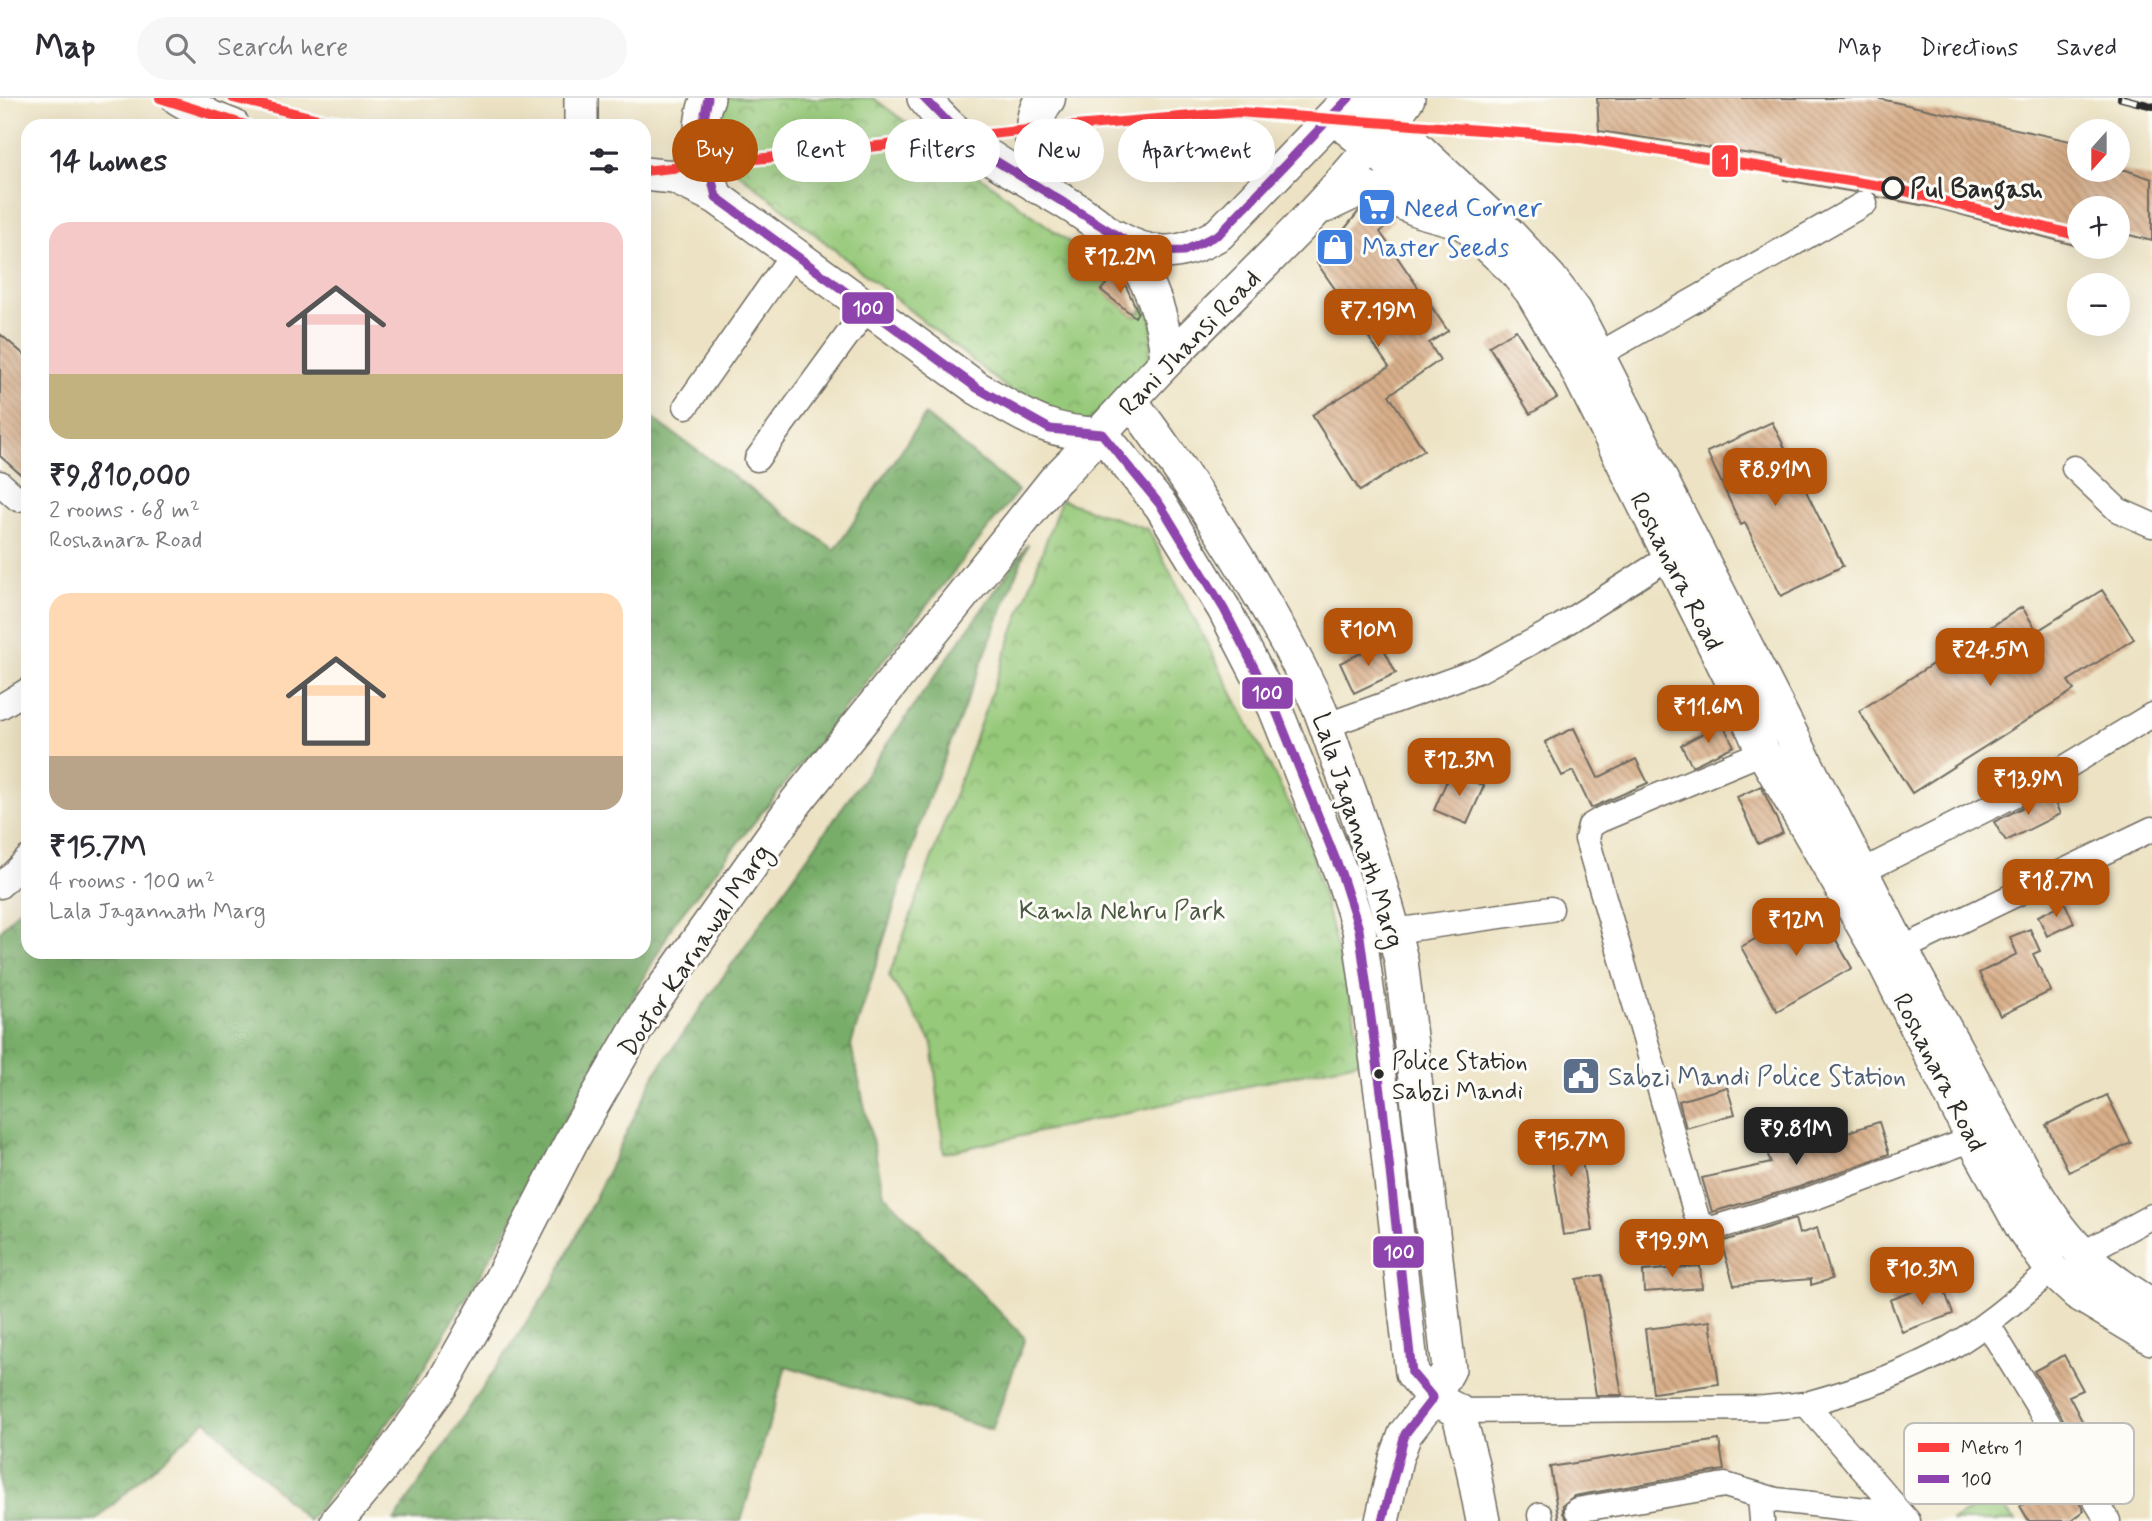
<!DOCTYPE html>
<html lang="en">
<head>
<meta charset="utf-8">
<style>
	body { margin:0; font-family:Mynerve,sans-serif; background:#f7f7f7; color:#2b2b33; height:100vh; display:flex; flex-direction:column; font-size:26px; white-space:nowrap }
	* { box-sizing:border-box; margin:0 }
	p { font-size:23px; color:#7c7c81 }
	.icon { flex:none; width:38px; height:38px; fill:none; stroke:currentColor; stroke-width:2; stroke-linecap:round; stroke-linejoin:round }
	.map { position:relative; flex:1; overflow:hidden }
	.side { position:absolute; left:21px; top:21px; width:630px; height:840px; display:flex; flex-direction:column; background:#fff; border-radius:21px; box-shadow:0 7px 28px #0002 }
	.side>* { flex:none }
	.hud { position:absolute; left:672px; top:21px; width:665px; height:63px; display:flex; gap:14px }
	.needle { width:46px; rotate:201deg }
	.fabs { position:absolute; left:2067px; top:21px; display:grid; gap:14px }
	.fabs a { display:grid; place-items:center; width:63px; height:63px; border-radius:50%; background:#fff; box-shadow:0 7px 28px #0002; font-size:35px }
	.price { position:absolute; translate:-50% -60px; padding:0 16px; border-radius:14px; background:#b45309; color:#fff; font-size:23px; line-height:46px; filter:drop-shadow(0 2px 4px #0008) }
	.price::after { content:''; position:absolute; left:50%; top:42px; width:21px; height:16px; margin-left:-10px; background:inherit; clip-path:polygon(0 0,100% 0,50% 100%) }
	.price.on { background:#222; color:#fff }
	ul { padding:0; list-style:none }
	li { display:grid; align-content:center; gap:14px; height:371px; padding:0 28px }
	li span { display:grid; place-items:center; height:217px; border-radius:21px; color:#555 }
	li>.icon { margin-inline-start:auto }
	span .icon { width:126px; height:126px; fill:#fffc; stroke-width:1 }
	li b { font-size:30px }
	h2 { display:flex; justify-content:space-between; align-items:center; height:84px; padding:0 28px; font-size:30px }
	.tag { padding:0 24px; border-radius:32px; background:#fff; box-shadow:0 7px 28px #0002; font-size:24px; line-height:63px }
	.tag.on { background:#b45309; color:#fff }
	header { display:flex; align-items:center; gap:42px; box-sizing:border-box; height:98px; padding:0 35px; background:#fff; border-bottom:2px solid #e1e1e2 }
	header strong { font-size:33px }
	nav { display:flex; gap:38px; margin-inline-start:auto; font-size:24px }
	.search { width:490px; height:63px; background:#f7f7f7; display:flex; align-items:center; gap:18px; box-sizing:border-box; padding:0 24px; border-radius:38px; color:#7c7c81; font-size:26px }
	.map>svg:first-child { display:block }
	.forest { fill:url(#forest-crowns); stroke:#526c4a; stroke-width:2 }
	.park { fill:url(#park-crowns); stroke:#607a52; stroke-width:2 }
	.building { fill:url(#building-back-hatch) }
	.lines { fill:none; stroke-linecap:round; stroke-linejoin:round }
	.street-casing { stroke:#6f6b61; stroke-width:27 }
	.secondary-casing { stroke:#6f6b61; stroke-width:36 }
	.primary-casing { stroke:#6f6b61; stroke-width:41 }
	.street { stroke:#fff; stroke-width:24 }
	.secondary { stroke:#fff; stroke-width:33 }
	.primary { stroke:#fff; stroke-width:38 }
	.rail-casing { stroke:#2b2b2b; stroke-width:8 }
	.rail { stroke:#fdfcf7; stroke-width:5; stroke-dasharray:16; stroke-linecap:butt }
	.bus-1-casing { stroke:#fdfcf7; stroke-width:14 }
	.bus-1 { stroke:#8e44ad; stroke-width:9 }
	.metro-1-casing { stroke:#fdfcf7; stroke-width:16 }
	.metro-1 { stroke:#ff4040; stroke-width:10 }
	.stop-dot { fill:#fdfcf7; stroke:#2b2b2b; stroke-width:3.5 }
	.bus-dot { fill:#2b2b2b; stroke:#fdfcf7; stroke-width:2.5 }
	.labels { text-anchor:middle; stroke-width:6; stroke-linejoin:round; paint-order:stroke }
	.bus-label { font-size:24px; fill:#2b2b2b; stroke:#fdfcf7; text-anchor:start }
	.stop-label { font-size:26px; font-weight:bold; fill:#2b2b2b; stroke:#fdfcf7; text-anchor:start }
	.shop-label { font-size:26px; fill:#366cbe; stroke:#fdfcf7; text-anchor:start }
	.street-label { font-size:26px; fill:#2b2b2b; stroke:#fdfcf7 }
	.park-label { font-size:26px; fill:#4b5a42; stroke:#fdfcf7 }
	.service-label { font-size:26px; fill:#4e5e75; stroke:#fdfcf7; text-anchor:start }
	.key { fill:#fdfcf7; stroke:#bebdba; stroke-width:2 }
	.key-label { font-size:19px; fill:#2b2b2b }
	.line-badge { stroke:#fdfcf7; stroke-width:2.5 }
	.badge-label { font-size:19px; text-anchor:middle; font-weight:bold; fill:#fff }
</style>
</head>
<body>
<header>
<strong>Map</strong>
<div class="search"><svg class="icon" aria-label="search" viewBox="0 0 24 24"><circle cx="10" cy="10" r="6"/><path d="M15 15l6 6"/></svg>Search here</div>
<nav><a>Map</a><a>Directions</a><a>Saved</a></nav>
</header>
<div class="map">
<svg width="2152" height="1423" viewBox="0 0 2152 1423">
	<defs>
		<pattern id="forest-crowns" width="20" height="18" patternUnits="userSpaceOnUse" patternTransform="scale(1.75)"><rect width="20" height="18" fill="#78ad69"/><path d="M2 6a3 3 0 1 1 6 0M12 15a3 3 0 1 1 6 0" fill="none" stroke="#638d57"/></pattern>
		<pattern id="park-crowns" width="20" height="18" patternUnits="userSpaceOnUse" patternTransform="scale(1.75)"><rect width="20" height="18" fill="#96c979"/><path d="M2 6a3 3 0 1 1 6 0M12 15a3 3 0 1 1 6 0" fill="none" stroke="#7ba363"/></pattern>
		<pattern id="building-back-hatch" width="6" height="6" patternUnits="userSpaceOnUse" patternTransform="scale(1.75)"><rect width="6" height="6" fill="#d9af8a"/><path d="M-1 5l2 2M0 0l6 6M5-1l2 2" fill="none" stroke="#b08f71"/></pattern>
	</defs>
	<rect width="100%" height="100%" fill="#fdfcf7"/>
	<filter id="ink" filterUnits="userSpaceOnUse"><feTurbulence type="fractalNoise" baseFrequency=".0143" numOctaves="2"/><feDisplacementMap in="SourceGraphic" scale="14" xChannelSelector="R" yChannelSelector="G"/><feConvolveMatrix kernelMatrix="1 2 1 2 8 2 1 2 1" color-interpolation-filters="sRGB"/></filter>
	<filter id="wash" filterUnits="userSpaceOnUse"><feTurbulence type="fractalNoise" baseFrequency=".00686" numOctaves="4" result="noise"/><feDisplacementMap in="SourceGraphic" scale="28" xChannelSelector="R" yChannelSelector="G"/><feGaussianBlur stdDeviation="1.57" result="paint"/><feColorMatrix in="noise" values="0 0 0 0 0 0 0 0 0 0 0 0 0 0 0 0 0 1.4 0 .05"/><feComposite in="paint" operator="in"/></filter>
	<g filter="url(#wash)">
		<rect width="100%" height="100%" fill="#ede3c4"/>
		<!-- forest -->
		<path class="forest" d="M 644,314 L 835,452 L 925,317 L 1018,393 L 674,825 L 501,1141 L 401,1308 L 308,1423 L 206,1322 L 95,1423 L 0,1423 L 0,833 L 28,801 L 28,854 L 644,854 Z
			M 1028,446 L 925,710 L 851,947 L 884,1096 L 1025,1240 L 992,1332 L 786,1268 L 741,1423 L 394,1423 L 555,1182 L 656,974 Z"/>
		<!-- park -->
		<path class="park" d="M 724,0 L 873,0 L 1114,177 L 1102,192 L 1135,219 L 1148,204 L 1153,229 L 1148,270 L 1086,325 L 1028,307 L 730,68 C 722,48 718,21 724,0 Z
			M 1061,402 L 1148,431 L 1309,744 L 1353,911 L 1361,963 L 944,1055 L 932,944 L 889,878 Z
			M 1995,1399 L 2015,1423 L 1951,1423 Z"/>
		<g id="blocks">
			<!-- building -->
			<path class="building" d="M 1597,0 L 1876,0 L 2079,45 L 2079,72 L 2126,72 L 2152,81 L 2152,143 L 2118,134 L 2118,110 L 2079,110 L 2074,147 L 1937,110 L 1878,99 L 1866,90 L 1854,94 L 1784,82 L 1784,61 L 1599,33 Z
				M 1365,110 L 1394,122 L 1380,134 L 1448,233 L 1429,245 L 1440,262 L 1389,297 L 1424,352 L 1360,393 L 1312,317 L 1389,269 L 1317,165 L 1359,113 Z
				M 1114,177 L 1124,184 L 1138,214 L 1135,219 L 1101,192 Z
				M 1516,232 L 1557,300 L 1530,316 L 1489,248 Z
				M 0,236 L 28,260 L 28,383 L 0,358 Z
				M 1772,324 L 1843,468 L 1781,498 L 1745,425 L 1741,427 L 1707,354 Z
				M 2102,492 L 2134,541 L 2068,583 L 2074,592 L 1912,695 L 1859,613 L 2022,509 L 2037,533 Z
				M 1381,545 L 1396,575 L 1354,595 L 1340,565 Z
				M 1722,625 L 1734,648 L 1692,668 L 1681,647 Z
				M 1574,630 L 1598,680 L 1636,661 L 1648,685 L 1591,710 L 1573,673 L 1562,678 L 1545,644 Z
				M 1451,673 L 1484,688 L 1467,726 L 1434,712 Z
				M 1761,688 L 1783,735 L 1758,746 L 1737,699 Z
				M 2051,695 L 2060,716 L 2006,743 L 1994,724 Z
				M 2065,805 L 2074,825 L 2047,838 L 2038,818 Z
				M 1816,807 L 1852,870 L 1777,913 L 1741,849 Z
				M 2030,831 L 2040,853 L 2033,856 L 2051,893 L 2000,918 L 1979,875 L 2017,856 L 2010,839 Z
				M 1727,989 L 1735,1016 L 1686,1030 L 1679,1003 Z
				M 2107,997 L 2131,1045 L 2069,1074 L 2046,1027 Z
				M 1879,1024 L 1889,1056 L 1799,1089 L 1712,1114 L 1702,1080 L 1771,1065 L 1765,1049 L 1781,1043 L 1785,1054 Z
				M 1585,1027 L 1588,1048 L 1580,1049 L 1593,1133 L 1563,1137 L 1547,1033 Z
				M 1795,1121 L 1799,1136 L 1817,1130 L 1832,1181 L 1811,1187 L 1811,1181 L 1734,1187 L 1721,1144 Z
				M 1700,1168 L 1702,1190 L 1644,1194 L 1643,1173 Z
				M 1602,1177 L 1622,1297 L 1596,1297 L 1577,1181 Z
				M 1941,1183 L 1953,1216 L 1902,1234 L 1890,1202 Z
				M 1710,1223 L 1719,1286 L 1653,1295 L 1645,1231 Z
				M 2064,1257 L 2083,1292 L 2069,1298 L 2088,1334 L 2075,1341 L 2034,1273 Z
				M 1719,1342 L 1724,1372 L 1574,1398 L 1563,1407 L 1563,1415 L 1568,1423 L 1559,1423 L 1550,1369 Z
				M 2065,1381 L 2084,1413 L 2071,1423 L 2029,1423 L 2020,1408 Z"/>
		</g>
	</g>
	<g filter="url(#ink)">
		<use href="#blocks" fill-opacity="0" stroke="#6f6b61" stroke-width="2"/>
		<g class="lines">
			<!-- street casing -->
			<g class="street-casing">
				<path id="street" d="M 1598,257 L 1865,105
					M 686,308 L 794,154
					M 757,361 L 868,209
					M 2074,370 L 2118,412 L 2152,427
					M 0,385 L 18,401
					M 0,609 L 28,592
					M 1325,628 L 1480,572 L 1561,528 L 1669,459
					M 1763,654 L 1600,722 L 1590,728 L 1587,741 L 1698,1123 L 1711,1131 L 1810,1101 L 1973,1041
					M 1861,774 L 2046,681 L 2152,617
					M 0,788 L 28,760
					M 1394,833 L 1551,811
					M 1887,858 L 2152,731
					M 2082,1156 L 2152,1118
					M 1987,1225 L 2108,1423
					M 1458,1313 L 1765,1310 L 1806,1306
					M 1760,1398 L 1762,1423
					M 1577,1412 L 1725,1387 L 1776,1402 L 1902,1416
					M 1540,1417 L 1541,1423
					M 1908,1423 L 1806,1306 C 1854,1293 1905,1276 1948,1251 C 1986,1229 2018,1200 2052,1172"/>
			</g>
			<!-- secondary casing -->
			<g class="secondary-casing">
				<path id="secondary" d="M 178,0 L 210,19 L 233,28
					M 708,0 C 693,33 705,67 716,99
					M 924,0 C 1005,107 1156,94 1167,263
					M 1364,0 L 1509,136 L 1550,180 L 1575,213 L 1901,851 L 2027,1080 C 2062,1140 2091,1172 2152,1207
					M 1333,19 L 1463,124 L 1514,172 L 1531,193 L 1576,270 L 1731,581 L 1763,654 L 1882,860 L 1973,1041 L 2023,1131 L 2052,1172 L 2077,1195 L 2152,1240
					M 581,28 L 581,0
					M 644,76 L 674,79 L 716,99 L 977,290 C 1023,317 1047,336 1102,336
					M 1325,108 L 1365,89 L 1421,113 L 1450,121
					M 1116,139 C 1154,161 1181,158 1219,136 L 1347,3
					M 1131,303 C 1200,397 1264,495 1315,600 C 1325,622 1332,647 1341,670 C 1364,733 1385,796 1401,862 L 1449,1271 L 1433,1300 L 1405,1336 L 1396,1361 L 1382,1423
					M 1102,336 L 1161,408 L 1224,511 L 1275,610 L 1341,775 L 1359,831 L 1383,1009 L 1412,1275 L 1433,1300 L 1458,1313 L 1472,1366 L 1483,1423
					M 337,1423 L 379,1373 L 441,1288 L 494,1194 L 571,1044 L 645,916 L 797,703 L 1055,382 C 1094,344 1129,302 1168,262 C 1250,177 1340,98 1408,0"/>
			</g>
			<!-- primary casing -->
			<g class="primary-casing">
				<path id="primary" d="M 1039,87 C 1037,61 1027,21 1046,0"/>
			</g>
			<!-- street -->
			<use href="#street" class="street"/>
			<!-- secondary -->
			<use href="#secondary" class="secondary"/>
			<!-- primary -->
			<use href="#primary" class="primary"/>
			<!-- rail casing -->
			<g class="rail-casing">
				<path id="rail" d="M 2121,0 L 2152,8"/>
			</g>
			<!-- rail -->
			<use href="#rail" class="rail"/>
			<!-- bus-1 casing -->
			<g class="bus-1-casing">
				<path id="bus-1" d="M 708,0 L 701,37 L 716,99 L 977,290 L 1050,331 L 1102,336 L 1161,408 L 1224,511 L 1275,610 L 1341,775 L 1359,831 L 1383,1009 L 1412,1275 L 1433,1300 L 1405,1336 L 1382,1423
					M 924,0 L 970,47 L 1134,148 L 1154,154 L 1184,153 L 1219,136 L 1349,0"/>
			</g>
			<!-- bus-1 -->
			<use href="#bus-1" class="bus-1"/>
			<!-- metro-1 casing -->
			<g class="metro-1-casing">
				<path id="metro-1" d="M 160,0 L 248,28
					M 233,0 L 318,21 L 373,28
					M 644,73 L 1018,33 L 1238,14 L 1575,39 L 1893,90 L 2079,138"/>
			</g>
			<!-- metro-1 -->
			<use href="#metro-1" class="metro-1"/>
		</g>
	</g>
	<!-- icons -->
	<defs>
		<g id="supermarket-square" transform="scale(2.0125)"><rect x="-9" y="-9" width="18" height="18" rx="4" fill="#3f7fe0" stroke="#fdfcf7"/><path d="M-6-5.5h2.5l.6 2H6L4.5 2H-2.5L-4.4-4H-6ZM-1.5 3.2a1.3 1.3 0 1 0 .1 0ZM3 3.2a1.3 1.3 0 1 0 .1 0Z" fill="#fff"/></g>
		<g id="shop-square" transform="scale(2.0125)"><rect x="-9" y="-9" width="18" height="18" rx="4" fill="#3f7fe0" stroke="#fdfcf7"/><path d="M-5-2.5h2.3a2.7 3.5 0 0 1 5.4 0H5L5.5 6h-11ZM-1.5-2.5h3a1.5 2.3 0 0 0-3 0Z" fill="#fff"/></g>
		<g id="civic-square" transform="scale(2.0125)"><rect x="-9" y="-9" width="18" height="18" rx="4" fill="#5c6f8a" stroke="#fdfcf7"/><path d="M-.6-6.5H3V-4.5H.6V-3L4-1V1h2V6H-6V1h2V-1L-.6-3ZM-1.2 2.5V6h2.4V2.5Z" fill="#fff"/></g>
	</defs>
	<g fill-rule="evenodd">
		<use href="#supermarket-square" x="1377" y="109"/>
		<use href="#shop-square" x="1335" y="149"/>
		<use href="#civic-square" x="1581" y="978"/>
	</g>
	<!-- markers -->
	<circle class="stop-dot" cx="1893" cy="90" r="10"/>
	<circle class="bus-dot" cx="1379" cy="976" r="6"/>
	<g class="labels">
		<!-- bus labels -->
		<g class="bus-label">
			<text x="1392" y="971">Police Station<tspan x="1392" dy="30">Sabzi Mandi</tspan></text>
		</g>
		<!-- stop labels -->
		<g class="stop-label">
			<text x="1910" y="99">Pul Bangash</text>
		</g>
		<!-- shop labels -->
		<g class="shop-label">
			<text x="1404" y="118">Need Corner</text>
			<text x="1362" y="158">Master Seeds</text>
		</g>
		<!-- street labels -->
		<g class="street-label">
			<text transform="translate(1189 244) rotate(-46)" y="9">Rani Jhansi Road</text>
			<text transform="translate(1677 473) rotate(63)" y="9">Roshanara Road</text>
			<text transform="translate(1359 732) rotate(72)" y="9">Lala Jagannath Marg</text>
			<text transform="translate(694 852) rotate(-56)" y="9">Doctor Karnawal Marg</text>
			<text transform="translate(1940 974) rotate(63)" y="9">Roshanara Road</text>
		</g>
		<!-- park labels -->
		<g class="park-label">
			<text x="1122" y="821">Kamla Nehru Park</text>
		</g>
		<!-- service labels -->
		<g class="service-label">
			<text x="1608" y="987">Sabzi Mandi Police Station</text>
		</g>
	</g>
	<!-- legend -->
	<rect x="1904" y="1325" width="230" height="81" rx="10" class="key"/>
	<rect x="1918" y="1345" width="31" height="9" fill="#ff4040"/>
	<rect x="1918" y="1377" width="31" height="8" fill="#8e44ad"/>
	<g class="key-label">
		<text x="1961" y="1356">Metro 1</text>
		<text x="1961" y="1388">100</text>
	</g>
	<g class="line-badge">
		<rect x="1711" y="46" width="28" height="34" rx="7" fill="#ff4040"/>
		<rect x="841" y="193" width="54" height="34" rx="7" fill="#8e44ad"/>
		<rect x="1241" y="578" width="53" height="34" rx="7" fill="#8e44ad"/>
		<rect x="1372" y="1137" width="53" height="34" rx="7" fill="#8e44ad"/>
	</g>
	<g class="badge-label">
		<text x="1725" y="70">1</text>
		<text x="868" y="217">100</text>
		<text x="1267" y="602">100</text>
		<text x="1399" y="1161">100</text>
	</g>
</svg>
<div class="fabs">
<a><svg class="needle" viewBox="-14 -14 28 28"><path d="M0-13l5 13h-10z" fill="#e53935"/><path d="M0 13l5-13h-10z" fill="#7c7c81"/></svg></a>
<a>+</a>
<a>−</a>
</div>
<b class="price" style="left:1120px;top:197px">₹12.2M</b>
<b class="price" style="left:1378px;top:251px">₹7.19M</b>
<b class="price" style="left:1775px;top:410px">₹8.91M</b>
<b class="price" style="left:1368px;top:570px">₹10M</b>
<b class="price" style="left:1990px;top:590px">₹24.5M</b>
<b class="price" style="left:1708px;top:647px">₹11.6M</b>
<b class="price" style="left:1459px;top:700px">₹12.3M</b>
<b class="price" style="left:2028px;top:719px">₹13.9M</b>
<b class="price" style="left:2056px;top:821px">₹18.7M</b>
<b class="price" style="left:1796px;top:860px">₹12M</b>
<b class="price on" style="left:1796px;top:1069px">₹9.81M</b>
<b class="price" style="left:1571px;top:1081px">₹15.7M</b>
<b class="price" style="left:1672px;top:1181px">₹19.9M</b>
<b class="price" style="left:1922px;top:1209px">₹10.3M</b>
<div class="hud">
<a class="tag on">Buy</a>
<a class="tag">Rent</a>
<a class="tag">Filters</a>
<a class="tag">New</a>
<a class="tag">Apartment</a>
</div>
<section class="side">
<h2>14 homes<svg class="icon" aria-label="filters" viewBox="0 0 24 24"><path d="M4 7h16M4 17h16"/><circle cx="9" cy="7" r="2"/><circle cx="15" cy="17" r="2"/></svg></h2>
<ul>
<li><span style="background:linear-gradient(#f6c9c9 70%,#c2b280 0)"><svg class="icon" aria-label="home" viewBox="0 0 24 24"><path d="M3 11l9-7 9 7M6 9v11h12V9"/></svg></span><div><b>₹9,810,000</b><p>2 rooms · 68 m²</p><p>Roshanara Road</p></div></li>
<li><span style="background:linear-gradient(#ffd9b3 75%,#b9a48a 0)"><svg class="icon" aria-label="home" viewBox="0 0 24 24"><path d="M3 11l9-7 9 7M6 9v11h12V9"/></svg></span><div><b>₹15.7M</b><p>4 rooms · 100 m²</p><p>Lala Jagannath Marg</p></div></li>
</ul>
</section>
</div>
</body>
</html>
